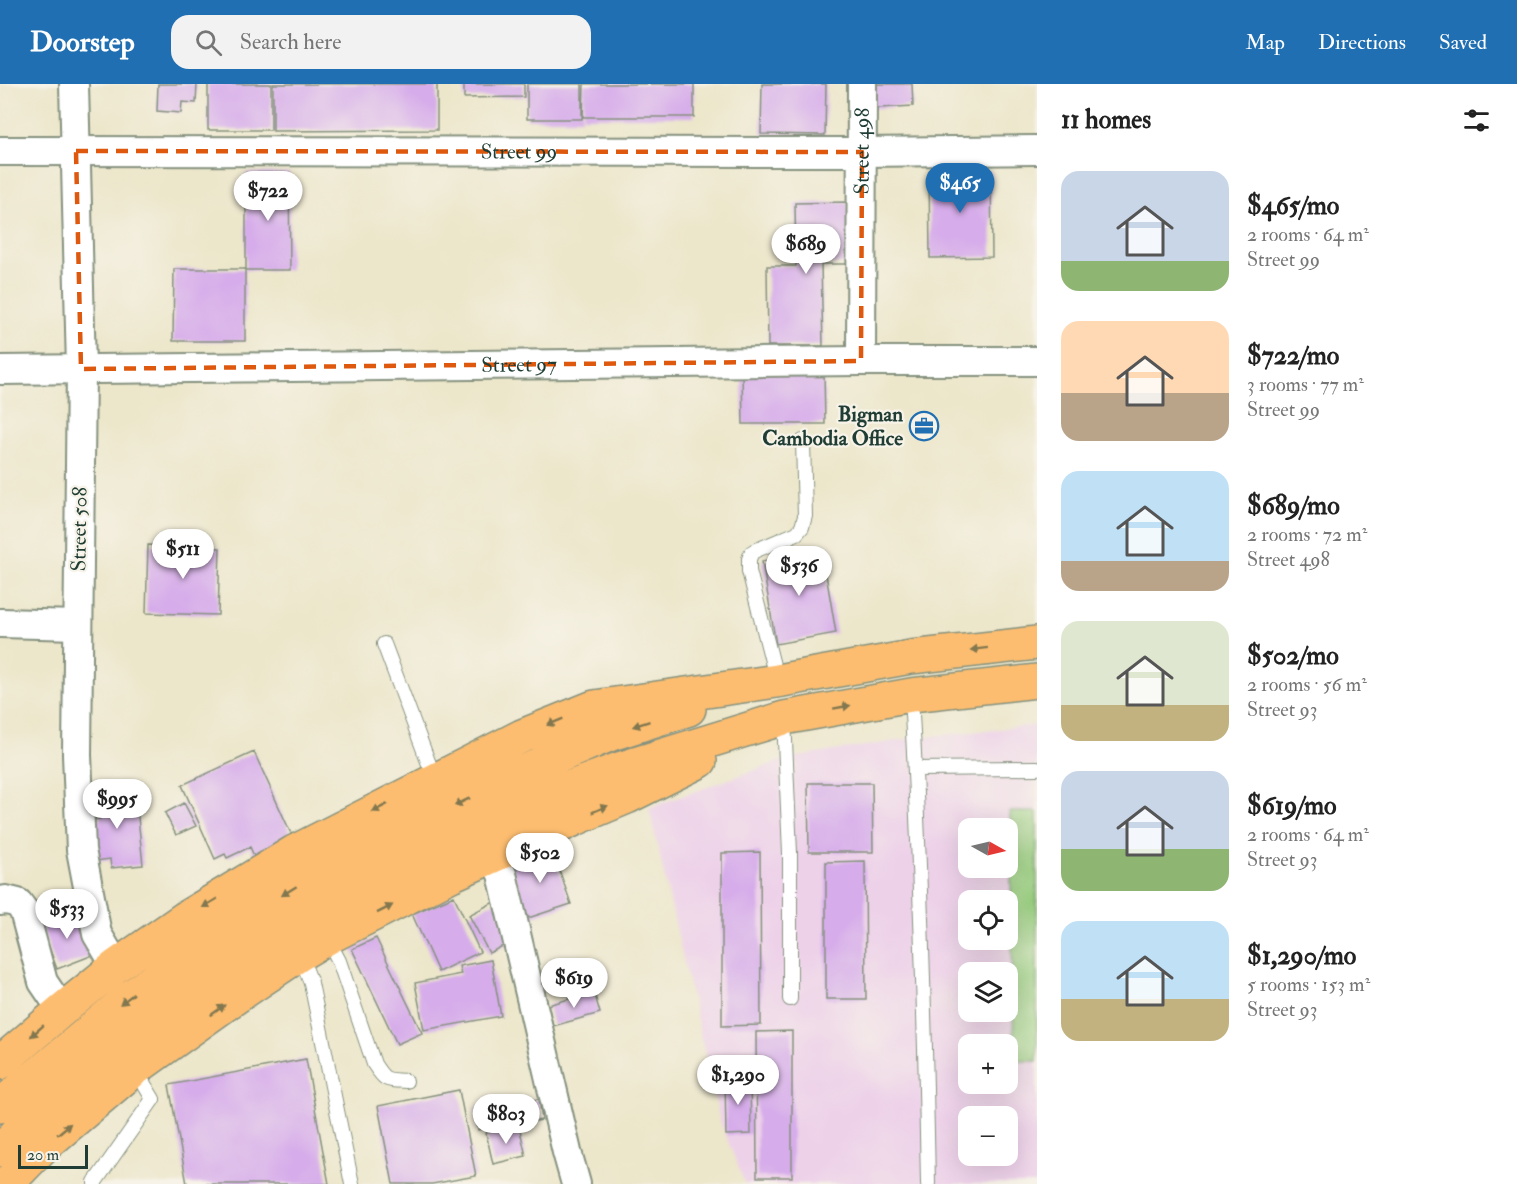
<!DOCTYPE html>
<html lang="en">
<head>
<meta charset="utf-8">
<style>
	body { margin:0; font-family:"IM FELL Double Pica",serif; background:#f2f2f2; color:#222; height:100vh; display:flex; flex-direction:column; font-size:22px; white-space:nowrap }
	* { box-sizing:border-box; margin:0 }
	p { font-size:20px; color:#767676 }
	.icon { flex:none; width:33px; height:33px; fill:none; stroke:currentColor; stroke-width:2; stroke-linecap:round; stroke-linejoin:round }
	.map { position:relative; flex:1; overflow:hidden }
	.panel { display:flex; flex-direction:column; background:#fff; width:480px }
	.panel>* { flex:none }
	.needle { width:39px; rotate:98deg }
	.fabs { position:absolute; left:958px; top:734px; display:grid; gap:12px }
	.fabs a { display:grid; place-items:center; width:60px; height:60px; border-radius:12px; background:#fff; box-shadow:0 6px 24px #0002; font-size:30px }
	.scale { position:absolute; left:18px; bottom:15px; width:70px; box-sizing:border-box; padding-left:6px; border:3px solid #1f3d34; border-top:0; font-size:16px; line-height:21px; white-space:nowrap; color:#1f3d34; -webkit-text-stroke:4px #f7f3e8; paint-order:stroke }
	.price { position:absolute; translate:-50% -51px; padding:0 14px; border-radius:21px; background:#fff; color:#222; font-size:20px; line-height:39px; filter:drop-shadow(0 2px 3px #0008) }
	.price::after { content:''; position:absolute; left:50%; top:36px; width:18px; height:14px; margin-left:-9px; background:inherit; clip-path:polygon(0 0,100% 0,50% 100%) }
	.price.on { background:#1f6fb2; color:#fff }
	ul { padding:0; list-style:none }
	li { display:flex; align-items:center; gap:18px; height:150px; padding:0 24px }
	li span { display:grid; place-items:center; flex:none; width:168px; height:120px; border-radius:18px; color:#555 }
	li>.icon { margin-inline-start:auto }
	span .icon { width:72px; height:72px; fill:#fffc; stroke-width:1 }
	li b { font-size:26px }
	h2 { display:flex; justify-content:space-between; align-items:center; height:72px; padding:0 24px; font-size:26px }
	header { display:flex; align-items:center; gap:36px; box-sizing:border-box; height:84px; padding:0 30px; background:#1f6fb2; color:#fff }
	header strong { font-size:28px }
	nav { display:flex; gap:33px; margin-inline-start:auto; font-size:21px }
	.search { width:420px; height:54px; background:#f2f2f2; display:flex; align-items:center; gap:15px; box-sizing:border-box; padding:0 21px; border-radius:18px; color:#767676; font-size:22px }
	main { display:flex; flex:1; min-height:0 }
	.map>svg:first-child { display:block }
	.built { fill:#edd1e9; fill-rule:evenodd }
	.green { fill:#98cd7f; stroke:#5c855a; stroke-width:1.5 }
	.building { fill:#d6acea }
	.lines { fill:none; stroke-linecap:round; stroke-linejoin:round }
	.lane-casing { stroke:#86927f; stroke-width:16 }
	.street-casing { stroke:#86927f; stroke-width:32 }
	.highway-casing { stroke:#86927f; stroke-width:36 }
	.lane { stroke:#fff; stroke-width:14 }
	.street { stroke:#fff; stroke-width:28 }
	.highway { stroke:#fcbd6f; stroke-width:33 }
	.oneway { fill:#82774f }
	.marked { fill:none; stroke:#de580e; stroke-width:4.5; stroke-dasharray:12 8; stroke-linejoin:round }
	.labels { text-anchor:middle; stroke-width:4.5; stroke-linejoin:round; paint-order:stroke }
	.street-label { font-size:21px; fill:#1f3d34; stroke:#f7f3e8 }
	.poi-label { font-size:21px; font-weight:bold; fill:#1f3d34; stroke:#f7f3e8; text-anchor:end }
</style>
</head>
<body>
<header>
<strong>Doorstep</strong>
<div class="search"><svg class="icon" aria-label="search" viewBox="0 0 24 24"><circle cx="10" cy="10" r="6"/><path d="M15 15l6 6"/></svg>Search here</div>
<nav><a>Map</a><a>Directions</a><a>Saved</a></nav>
</header>
<main>
<div class="map">
<svg width="1037" height="1100" viewBox="0 0 1037 1100">
	<rect width="100%" height="100%" fill="#f7f3e8"/>
	<filter id="ink" filterUnits="userSpaceOnUse"><feTurbulence type="fractalNoise" baseFrequency=".0167" numOctaves="2"/><feDisplacementMap in="SourceGraphic" scale="12" xChannelSelector="R" yChannelSelector="G"/><feConvolveMatrix kernelMatrix="1 2 1 2 8 2 1 2 1" color-interpolation-filters="sRGB"/></filter>
	<filter id="wash" filterUnits="userSpaceOnUse"><feTurbulence type="fractalNoise" baseFrequency=".008" numOctaves="4" result="noise"/><feDisplacementMap in="SourceGraphic" scale="24" xChannelSelector="R" yChannelSelector="G"/><feGaussianBlur stdDeviation="1.35" result="paint"/><feColorMatrix in="noise" values="0 0 0 0 0 0 0 0 0 0 0 0 0 0 0 0 0 1.4 0 .05"/><feComposite in="paint" operator="in"/></filter>
	<g filter="url(#wash)">
		<rect width="100%" height="100%" fill="#ece6ca"/>
		<!-- built -->
		<path class="built" d="M 1037,641 L 1037,1100 L 745,1100 L 720,1037 L 649,724 L 786,675 L 914,654 ZM 969,744 L 1008,744 L 1008,783 L 969,783 ZM 969,816 L 1008,816 L 1008,855 L 969,855 ZM 969,888 L 1008,888 L 1008,927 L 969,927 ZM 969,960 L 1008,960 L 1008,999 L 969,999 ZM 969,1032 L 1008,1032 L 1008,1071 L 969,1071 Z"/>
		<!-- green -->
		<path class="green" d="M 1010,728 L 1037,728 L 1037,977 L 1014,977 Z"/>
		<g id="blocks">
			<!-- building -->
			<path class="building" d="M 158,0 L 197,0 L 196,19 L 182,18 L 181,29 L 157,27 Z
				M 208,0 L 271,0 L 271,46 L 208,46 Z
				M 273,0 L 437,0 L 437,46 L 273,47 Z
				M 464,0 L 524,0 L 524,13 L 464,14 Z
				M 527,0 L 582,0 L 582,35 L 527,35 Z
				M 584,0 L 694,0 L 694,33 L 583,33 Z
				M 762,0 L 826,0 L 825,51 L 761,50 Z
				M 861,0 L 912,0 L 913,22 L 862,25 Z
				M 929,87 L 991,87 L 992,173 L 930,174 Z
				M 246,89 L 289,89 L 290,186 L 246,186 Z
				M 848,118 L 849,180 L 821,180 L 823,262 L 768,262 L 767,182 L 796,182 L 795,119 Z
				M 174,185 L 245,185 L 245,257 L 173,257 Z
				M 742,288 L 824,288 L 825,340 L 743,340 Z
				M 148,461 L 220,464 L 218,531 L 146,529 Z
				M 822,467 L 836,549 L 776,560 L 762,477 Z
				M 254,668 L 293,754 L 254,772 L 250,763 L 227,774 L 225,770 L 215,775 L 182,701 Z
				M 808,699 L 872,699 L 873,768 L 809,768 Z
				M 135,705 L 143,781 L 111,784 L 110,775 L 95,777 L 90,736 L 100,735 L 97,709 Z
				M 184,719 L 196,742 L 176,751 L 165,729 Z
				M 552,765 L 571,820 L 528,834 L 510,779 Z
				M 760,768 L 761,941 L 722,942 L 722,769 Z
				M 865,777 L 866,915 L 826,915 L 826,778 Z
				M 454,812 L 480,868 L 438,888 L 412,830 Z
				M 496,817 L 515,856 L 489,869 L 469,831 Z
				M 76,827 L 93,871 L 57,885 L 41,841 Z
				M 376,854 L 422,949 L 397,960 L 352,865 Z
				M 491,876 L 501,932 L 424,946 L 415,899 L 461,890 L 459,882 Z
				M 594,908 L 600,929 L 553,942 L 548,921 Z
				M 792,947 L 792,1093 L 757,1093 L 756,948 Z
				M 306,975 L 329,1100 L 187,1100 L 169,1001 Z
				M 725,993 L 750,993 L 751,1050 L 726,1051 Z
				M 459,1006 L 476,1092 L 432,1100 L 393,1100 L 378,1022 Z
				M 539,1015 L 542,1036 L 478,1046 L 475,1024 Z
				M 519,1042 L 526,1072 L 493,1080 L 486,1049 Z"/>
		</g>
	</g>
	<g filter="url(#ink)">
		<use href="#blocks" fill-opacity="0" stroke="#86927f" stroke-width="1.5"/>
		<g class="lines">
			<!-- lane casing -->
			<g class="lane-casing">
				<path id="lane" d="M 384,560 L 429,680 L 437,695
					M 777,597 L 749,487 L 749,475 L 752,468 L 797,449 L 802,443 L 805,432 L 803,357
					M 911,611 C 920,774 925,937 928,1100
					M 784,634 L 790,769 L 790,915
					M 915,685 L 1037,684
					M 327,854 L 339,877 L 374,980 C 385,997 385,996 406,997
					M 300,870 L 311,899 L 352,1100
					M 95,1100 L 95,1098 L 153,1015 L 135,985"/>
			</g>
			<!-- street casing -->
			<g class="street-casing">
				<g id="street">
					<path d="M 74,0 L 81,285 L 77,671 L 81,766 L 97,850 L 116,882"/>
					<path id="s1" d="M 0,67 L 862,68 L 1037,66"/>
					<path id="s2" d="M 861,277 L 862,0"/>
					<path id="s3" d="M 0,286 L 861,277 L 1037,277"/>
					<path d="M 0,539 L 78,541"/>
					<path d="M 493,773 L 502,790 L 567,1068 L 576,1100"/>
					<path d="M 0,817 L 6,816 L 18,819 L 24,827 L 43,898 L 62,926"/>
				</g>
			</g>
			<!-- highway casing -->
			<g class="highway-casing">
				<path id="highway" d="M 0,979 L 62,926 L 116,882 L 185,834 L 294,768 L 522,652 L 594,623 L 777,597 L 911,573 L 1037,559
					M 0,1022 L 130,913 L 200,863 L 301,800 L 421,737 L 543,679 L 611,650 L 689,625
					M 0,1066 L 25,1041 L 149,938 L 218,890 L 317,827 L 436,766 L 558,708 L 619,685 L 784,634 L 911,611 L 1037,597
					M 7,1100 L 43,1063 L 135,985 L 236,913 L 300,870 L 327,854 L 451,791 L 575,735 L 627,713 L 700,677"/>
			</g>
			<!-- lane -->
			<use href="#lane" class="lane"/>
			<!-- street -->
			<use href="#street" class="street"/>
			<!-- highway -->
			<use href="#highway" class="highway"/>
		</g>
		<!-- one-way arrows -->
		<defs><path id="oneway-solid" d="M-6-.8H1V-3.2L6.5 0L1 3.2V.8H-6Z" transform="scale(1.5)"/></defs>
		<g class="oneway">
			<use href="#oneway-solid" transform="translate(979 565) rotate(173)"/>
			<use href="#oneway-solid" transform="translate(842 623) rotate(-10)"/>
			<use href="#oneway-solid" transform="translate(555 638) rotate(158)"/>
			<use href="#oneway-solid" transform="translate(641 640) rotate(162)"/>
			<use href="#oneway-solid" transform="translate(462 718) rotate(155)"/>
			<use href="#oneway-solid" transform="translate(380 724) rotate(153)"/>
			<use href="#oneway-solid" transform="translate(600 725) rotate(-23)"/>
			<use href="#oneway-solid" transform="translate(289 807) rotate(148)"/>
			<use href="#oneway-solid" transform="translate(210 819) rotate(149)"/>
			<use href="#oneway-solid" transform="translate(385 825) rotate(-27)"/>
			<use href="#oneway-solid" transform="translate(127 915) rotate(142)"/>
			<use href="#oneway-solid" transform="translate(218 926) rotate(-36)"/>
			<use href="#oneway-solid" transform="translate(37 947) rotate(139)"/>
			<use href="#oneway-solid" transform="translate(64 1045) rotate(-40)"/>
		</g>
	</g>
	<!-- marked area -->
	<path class="marked" d="M 76,67 L 862,68 L 861,277 L 81,285 Z"/>
	<!-- icons -->
	<defs>
		<g id="office-ring" transform="scale(1.5)"><circle r="9.5" fill="#f7f3e8" stroke="#1f6fb2" stroke-width="1.5"/><path d="M-6-3h4V-5.5h4V-3h4V5H-6ZM-1-4.5V-3h2v-1.5ZM-6 0V1H6V0Z" fill="#1f6fb2"/></g>
	</defs>
	<g fill-rule="evenodd">
		<use href="#office-ring" x="924" y="342"/>
	</g>
	<g class="labels">
		<!-- street labels -->
		<g class="street-label">
			<text dy="7" stroke="none"><textPath href="#s2" startOffset="210">Street 498</textPath></text>
			<text dy="7" stroke="none"><textPath href="#s1" startOffset="519">Street 99</textPath></text>
			<text dy="7" stroke="none"><textPath href="#s3" startOffset="519">Street 97</textPath></text>
			<text transform="translate(79 445) rotate(-89)" y="7">Street 508</text>
		</g>
		<!-- poi labels -->
		<g class="poi-label">
			<text x="903" y="337">Bigman<tspan x="903" dy="24">Cambodia Office</tspan></text>
		</g>
	</g>
</svg>
<div class="fabs">
<a><svg class="needle" viewBox="-14 -14 28 28"><path d="M0-13l5 13h-10z" fill="#e53935"/><path d="M0 13l5-13h-10z" fill="#767676"/></svg></a>
<a><svg class="icon" aria-label="locate" viewBox="0 0 24 24"><circle cx="12" cy="12" r="6"/><path d="M12 2v4M12 18v4M2 12h4M18 12h4"/></svg></a>
<a><svg class="icon" aria-label="layers" viewBox="0 0 24 24"><path d="M12 4l9 5-9 5-9-5zM3 14l9 5 9-5"/></svg></a>
<a>+</a>
<a>−</a>
</div>
<div class="scale">20 m</div>
<b class="price on" style="left:960px;top:130px">$465</b>
<b class="price" style="left:268px;top:138px">$722</b>
<b class="price" style="left:806px;top:191px">$689</b>
<b class="price" style="left:183px;top:496px">$511</b>
<b class="price" style="left:799px;top:513px">$536</b>
<b class="price" style="left:117px;top:746px">$995</b>
<b class="price" style="left:540px;top:800px">$502</b>
<b class="price" style="left:67px;top:856px">$533</b>
<b class="price" style="left:574px;top:925px">$619</b>
<b class="price" style="left:738px;top:1022px">$1,290</b>
<b class="price" style="left:506px;top:1061px">$803</b>
</div>
<section class="panel">
<h2>11 homes<svg class="icon" aria-label="filters" viewBox="0 0 24 24"><path d="M4 7h16M4 17h16"/><circle cx="9" cy="7" r="2"/><circle cx="15" cy="17" r="2"/></svg></h2>
<ul>
<li><span style="background:linear-gradient(#c9d6e8 75%,#8fb573 0)"><svg class="icon" aria-label="home" viewBox="0 0 24 24"><path d="M3 11l9-7 9 7M6 9v11h12V9"/></svg></span><div><b>$465/mo</b><p>2 rooms · 64 m²</p><p>Street 99</p></div></li>
<li><span style="background:linear-gradient(#ffd9b3 60%,#b9a48a 0)"><svg class="icon" aria-label="home" viewBox="0 0 24 24"><path d="M3 11l9-7 9 7M6 9v11h12V9"/></svg></span><div><b>$722/mo</b><p>3 rooms · 77 m²</p><p>Street 99</p></div></li>
<li><span style="background:linear-gradient(#bfe0f5 75%,#b9a48a 0)"><svg class="icon" aria-label="home" viewBox="0 0 24 24"><path d="M3 11l9-7 9 7M6 9v11h12V9"/></svg></span><div><b>$689/mo</b><p>2 rooms · 72 m²</p><p>Street 498</p></div></li>
<li><span style="background:linear-gradient(#dfe7d0 70%,#c2b280 0)"><svg class="icon" aria-label="home" viewBox="0 0 24 24"><path d="M3 11l9-7 9 7M6 9v11h12V9"/></svg></span><div><b>$502/mo</b><p>2 rooms · 56 m²</p><p>Street 93</p></div></li>
<li><span style="background:linear-gradient(#c9d6e8 65%,#8fb573 0)"><svg class="icon" aria-label="home" viewBox="0 0 24 24"><path d="M3 11l9-7 9 7M6 9v11h12V9"/></svg></span><div><b>$619/mo</b><p>2 rooms · 64 m²</p><p>Street 93</p></div></li>
<li><span style="background:linear-gradient(#bfe0f5 65%,#c2b280 0)"><svg class="icon" aria-label="home" viewBox="0 0 24 24"><path d="M3 11l9-7 9 7M6 9v11h12V9"/></svg></span><div><b>$1,290/mo</b><p>5 rooms · 153 m²</p><p>Street 93</p></div></li>
</ul>
</section>
</main>
</body>
</html>
